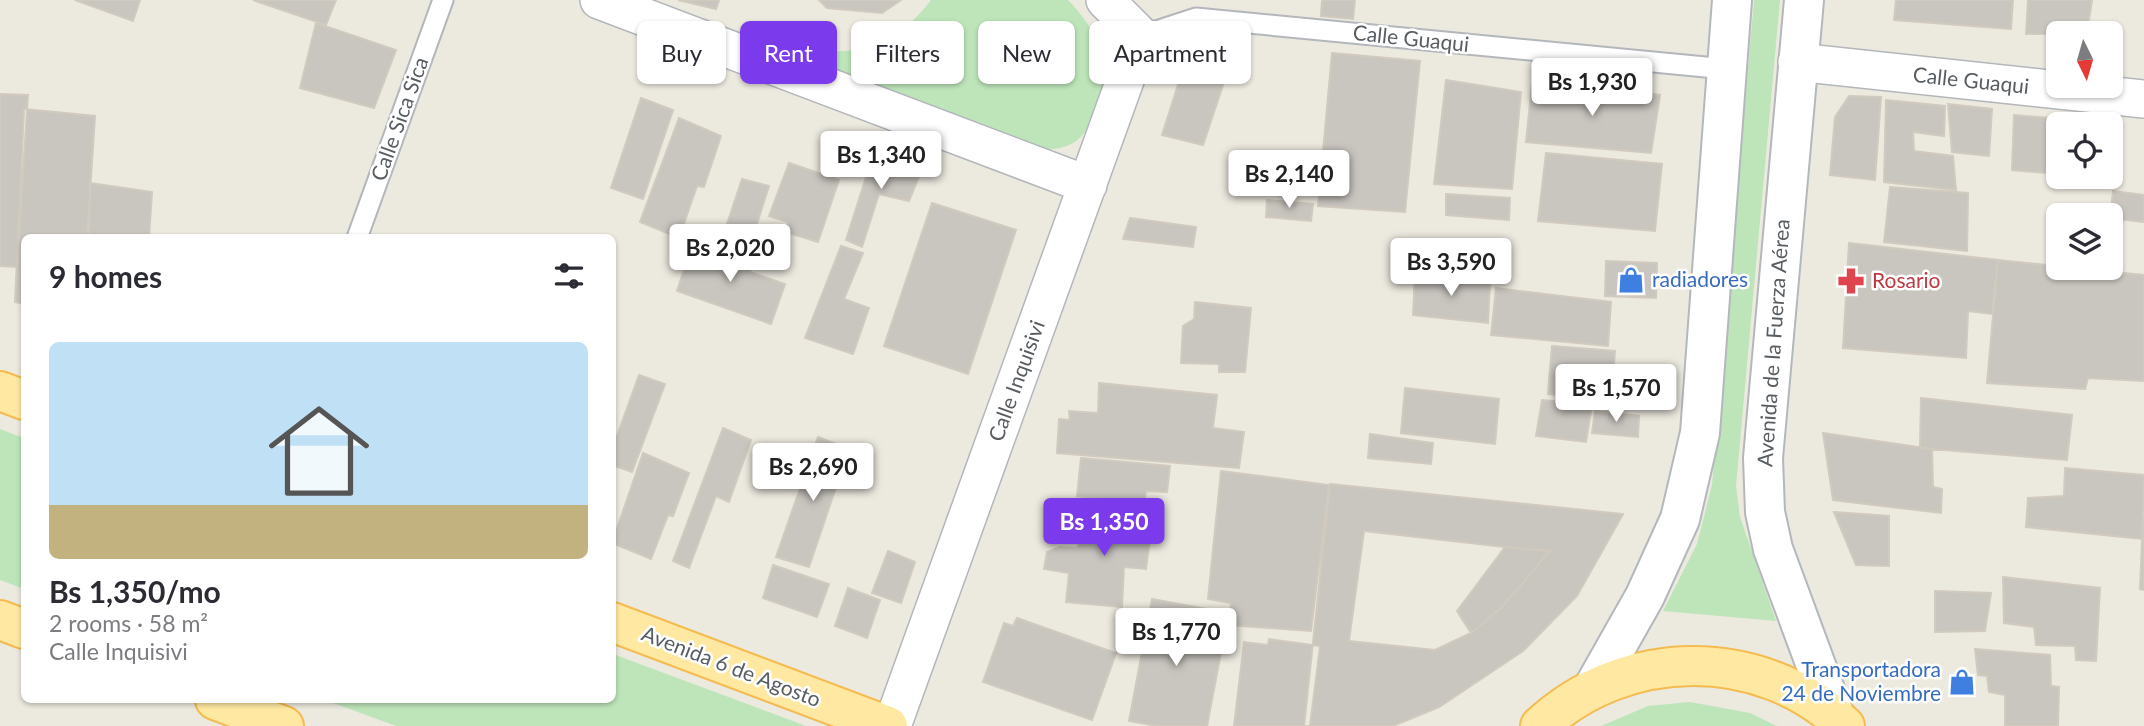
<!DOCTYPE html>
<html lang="en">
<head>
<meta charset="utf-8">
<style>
	body { margin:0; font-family:Lato,sans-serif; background:#f2f2f3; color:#2b2b33; height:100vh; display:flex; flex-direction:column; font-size:26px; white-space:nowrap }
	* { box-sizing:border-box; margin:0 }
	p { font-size:23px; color:#7c7c81 }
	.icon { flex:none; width:38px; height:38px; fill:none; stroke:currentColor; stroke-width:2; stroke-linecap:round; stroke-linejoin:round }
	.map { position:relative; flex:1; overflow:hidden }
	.sheet { position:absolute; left:21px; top:234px; width:595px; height:469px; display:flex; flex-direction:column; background:#fff; border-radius:10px; box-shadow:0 2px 5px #0004 }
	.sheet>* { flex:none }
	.hud { position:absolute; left:637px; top:21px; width:665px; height:63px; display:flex; gap:14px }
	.needle { width:46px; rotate:175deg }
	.fabs { position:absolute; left:2046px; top:21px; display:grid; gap:14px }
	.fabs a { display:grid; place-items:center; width:77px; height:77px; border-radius:10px; background:#fff; box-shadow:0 2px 5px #0004; font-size:35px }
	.price { position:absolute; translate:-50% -60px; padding:0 16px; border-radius:7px; background:#fff; color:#222; font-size:23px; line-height:46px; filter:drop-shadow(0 2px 4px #0008) }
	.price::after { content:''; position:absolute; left:50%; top:42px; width:21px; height:16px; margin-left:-10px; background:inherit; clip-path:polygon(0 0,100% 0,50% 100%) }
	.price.current { background:#7c3aed; color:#fff }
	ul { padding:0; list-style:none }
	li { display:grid; align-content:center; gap:14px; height:371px; padding:0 28px }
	li span { display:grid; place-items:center; height:217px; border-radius:10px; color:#555 }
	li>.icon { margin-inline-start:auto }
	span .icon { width:126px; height:126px; fill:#fffc; stroke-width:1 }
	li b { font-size:30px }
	h2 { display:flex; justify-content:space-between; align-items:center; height:84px; padding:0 28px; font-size:30px }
	.pill { padding:0 24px; border-radius:10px; background:#fff; box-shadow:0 2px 5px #0004; font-size:24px; line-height:63px }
	.pill.current { background:#7c3aed; color:#fff }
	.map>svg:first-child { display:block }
	.green { fill:#bee5ba }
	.building { fill:#c9c5bf; stroke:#d1cabe; stroke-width:2; fill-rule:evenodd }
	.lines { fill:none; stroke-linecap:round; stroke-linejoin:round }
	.service-casing { stroke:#b3b7bb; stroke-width:23 }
	.minor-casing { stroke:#b3b7bb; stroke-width:40 }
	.secondary-casing { stroke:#b3b8bd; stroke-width:42 }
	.primary-casing { stroke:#f5bb50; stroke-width:42 }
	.service { stroke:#fff; stroke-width:19 }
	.minor { stroke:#fff; stroke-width:37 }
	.secondary { stroke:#fff; stroke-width:38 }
	.primary { stroke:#ffe9a2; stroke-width:38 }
	.labels { text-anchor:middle; stroke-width:5; stroke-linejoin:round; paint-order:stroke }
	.street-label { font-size:21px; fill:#585d61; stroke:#fff }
	.shop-label { font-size:21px; fill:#366cbe; stroke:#fff; text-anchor:start }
	.health-label { font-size:21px; fill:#be3a42; stroke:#fff; text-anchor:start }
</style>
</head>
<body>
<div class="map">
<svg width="2144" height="726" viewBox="0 0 2144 726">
	<rect width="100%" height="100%" fill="#ece9df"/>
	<!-- green -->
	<path class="green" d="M 931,0 L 1068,0 C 1103,37 1113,66 1094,114 C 1083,142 1071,149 1040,150 L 826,68 L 832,51 C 875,53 906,33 931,0 Z
		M 1754,0 L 1780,0 L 1736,486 L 1740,517 L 1776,621 L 1663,611 L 1697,544 L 1712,485 Z
		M 0,429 L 24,438 L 24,589 L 0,580 Z
		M 613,654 L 806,726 L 396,726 L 325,700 L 612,700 Z
		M 1690,702 L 1750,713 L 1777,726 L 1601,726 L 1648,706 Z"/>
	<!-- building -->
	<path class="building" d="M 75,0 L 140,0 L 133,21 Z
		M 253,0 L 336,0 L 326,25 Z
		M 678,0 L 719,0 L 716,9 Z
		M 819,0 L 901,0 L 882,13 L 827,8 Z
		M 1322,0 L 1355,0 L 1353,19 L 1321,16 Z
		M 1896,0 L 2013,0 L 2011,29 L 1894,20 Z
		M 2028,0 L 2092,0 L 2087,33 L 2026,34 Z
		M 316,23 L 396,50 L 374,108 L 300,88 Z
		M 1191,44 L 1236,46 L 1203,145 L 1162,135 Z
		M 1332,53 L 1420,61 L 1405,212 L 1318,206 Z
		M 1446,80 L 1521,92 L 1512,189 L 1434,184 Z
		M 1532,83 L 1660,95 L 1651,153 L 1526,142 Z
		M 0,94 L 28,95 L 17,267 L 0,266 Z
		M 1849,96 L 1881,97 L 1875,180 L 1830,175 L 1835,117 Z
		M 641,98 L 673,110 L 643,199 L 611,188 Z
		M 1886,100 L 1945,106 L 1944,136 L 1913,132 L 1914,151 L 1953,156 L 1956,190 L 1884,182 Z
		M 1948,104 L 1992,109 L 1989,156 L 1952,152 Z
		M 24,109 L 95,116 L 87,238 L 24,238 L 24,304 L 15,302 Z
		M 2014,115 L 2085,121 L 2085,124 L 2058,124 L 2058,174 L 2012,170 Z
		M 679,118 L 721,136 L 704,187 L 697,186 L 679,238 L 640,222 Z
		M 874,152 L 922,169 L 909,201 L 879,194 L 862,247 L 846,240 Z
		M 1546,153 L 1662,164 L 1655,231 L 1538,221 Z
		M 789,163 L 839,180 L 818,242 L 786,232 L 788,222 L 769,216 Z
		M 742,179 L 769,186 L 754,233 L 727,224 Z
		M 90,183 L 152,192 L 149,238 L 89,238 Z
		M 1890,187 L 1968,193 L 1967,251 L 1884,242 Z
		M 2113,191 L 2144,195 L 2144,222 L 2110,218 Z
		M 1446,194 L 1510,198 L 1509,220 L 1446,215 Z
		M 1267,200 L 1313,204 L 1311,221 L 1266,217 Z
		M 932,203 L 1016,230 L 968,374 L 884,346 Z
		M 1130,218 L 1196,227 L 1193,247 L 1123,239 Z
		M 693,243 L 752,264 L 750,272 L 785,284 L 771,324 L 677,291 Z
		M 1849,243 L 1998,260 L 1992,314 L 1968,311 L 1966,358 L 1843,348 Z
		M 841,246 L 863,253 L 844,299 L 869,308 L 853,354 L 805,338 Z
		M 1998,260 L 2144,275 L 2144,381 L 2088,378 L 2085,389 L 1987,383 Z
		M 1606,261 L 1657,263 L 1656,298 L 1605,296 Z
		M 1415,274 L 1490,282 L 1488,323 L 1413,315 Z
		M 1496,288 L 1611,302 L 1608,346 L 1491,335 Z
		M 1195,302 L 1251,308 L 1245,372 L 1219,372 L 1219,364 L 1181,363 L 1183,326 L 1194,319 Z
		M 1552,346 L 1615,351 L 1611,400 L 1548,394 Z
		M 639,375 L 665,384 L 632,472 L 612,465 L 612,450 Z
		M 1099,383 L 1217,395 L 1213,428 L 1244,432 L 1239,468 L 1057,453 L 1059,419 L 1070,420 L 1069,411 L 1098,413 Z
		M 1405,388 L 1499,399 L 1495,444 L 1401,433 Z
		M 1921,398 L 2072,415 L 2067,460 L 1920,448 Z
		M 1542,400 L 1592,405 L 1586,442 L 1536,436 Z
		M 1595,411 L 1639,416 L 1638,437 L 1592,433 Z
		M 723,428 L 751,440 L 729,502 L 716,496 L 689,568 L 673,561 Z
		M 1823,433 L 1932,449 L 1933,487 L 1942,489 L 1941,513 L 1833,500 Z
		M 1370,434 L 1433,443 L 1431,464 L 1368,458 Z
		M 818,437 L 849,449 L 809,567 L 776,557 Z
		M 643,453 L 689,473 L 673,516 L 668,515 L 651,559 L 612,543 Z
		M 1081,458 L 1170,466 L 1167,492 L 1146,491 L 1144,504 L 1077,496 Z
		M 2065,468 L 2144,475 L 2142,539 L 2026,527 L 2028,498 L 2064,496 Z
		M 1221,471 L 1329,485 L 1311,631 L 1228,625 L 1231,603 L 1208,599 Z
		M 1330,484 L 1623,514 L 1577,596 L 1523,651 L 1439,707 L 1393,726 L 1304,726 ZM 1364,531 L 1505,547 L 1550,551 L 1501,608 L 1471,633 L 1435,650 L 1349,641 Z
		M 1100,509 L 1153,517 L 1146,569 L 1124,567 L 1122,607 L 1066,602 L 1069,573 L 1044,569 L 1047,552 L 1060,547 L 1077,548 L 1083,533 L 1099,530 Z
		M 1834,512 L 1889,516 L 1889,566 L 1856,565 Z
		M 2143,518 L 2144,518 L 2144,590 L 2140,589 Z
		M 1505,547 L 1550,551 L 1501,608 L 1471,633 L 1457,611 Z
		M 888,551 L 915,562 L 901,603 L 872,593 Z
		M 773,565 L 829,584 L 817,617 L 763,598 Z
		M 2003,577 L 2100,588 L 2096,661 L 2076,660 L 2075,646 L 2036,645 L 2034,627 L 2004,623 Z
		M 848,588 L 880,600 L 867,638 L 835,626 Z
		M 1935,591 L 1991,593 L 1985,631 L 1935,632 Z
		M 1152,599 L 1207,609 L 1207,632 L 1224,637 L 1207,726 L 1158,726 L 1129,721 Z
		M 1017,618 L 1116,653 L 1092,720 L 983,682 L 1004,623 L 1013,626 Z
		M 1269,639 L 1320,646 L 1310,726 L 1234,726 L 1244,642 L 1268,645 Z
		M 1975,649 L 2050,655 L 2051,686 L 2059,687 L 2058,726 L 2005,726 L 2005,695 L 1989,692 L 1987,676 L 1978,675 Z"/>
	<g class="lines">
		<!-- service casing -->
		<g class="service-casing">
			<path id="service" d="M 1141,36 L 1196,18 L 1726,69
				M 357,238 L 443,0"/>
		</g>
		<!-- minor casing -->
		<g class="minor-casing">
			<path id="minor" d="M 599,0 L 1088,185
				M 1797,62 L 2144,99
				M 892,726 L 1141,36 L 1105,0"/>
		</g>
		<!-- secondary casing -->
		<g class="secondary-casing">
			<path id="secondary" d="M 1804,0 L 1763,458 L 1765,512 L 1773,549 L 1835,717
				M 1593,688 L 1645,596 L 1680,519 L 1700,433 L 1732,0"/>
		</g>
		<!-- primary casing -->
		<g class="primary-casing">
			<path id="primary" d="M 0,391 L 24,400
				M 0,620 L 24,629
				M 612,622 L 888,726
				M 215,700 L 284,726
				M 1540,726 C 1625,647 1760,645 1845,726"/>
		</g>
		<!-- service -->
		<use href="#service" class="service"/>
		<!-- minor -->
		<use href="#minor" class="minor"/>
		<!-- secondary -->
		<use href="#secondary" class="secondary"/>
		<!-- primary -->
		<use href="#primary" class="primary"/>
	</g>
	<!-- icons -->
	<defs>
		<g id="shop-bare" transform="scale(2.1)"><path d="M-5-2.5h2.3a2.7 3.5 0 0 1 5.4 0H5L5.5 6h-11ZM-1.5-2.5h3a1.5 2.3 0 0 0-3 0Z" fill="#3f7fe0" stroke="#fff" stroke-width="2.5" paint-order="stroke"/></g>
		<g id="pharmacy-bare" transform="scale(2.1)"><path d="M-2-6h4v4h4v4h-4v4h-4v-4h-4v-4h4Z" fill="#e0444e" stroke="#fff" stroke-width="2.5" paint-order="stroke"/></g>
	</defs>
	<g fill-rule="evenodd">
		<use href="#shop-bare" x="1631" y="280"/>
		<use href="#pharmacy-bare" x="1851" y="281"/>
		<use href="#shop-bare" x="1962" y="682"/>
	</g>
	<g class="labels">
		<!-- street labels -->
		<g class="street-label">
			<text transform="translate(1411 39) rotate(6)" y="7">Calle Guaqui</text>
			<text transform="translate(1971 81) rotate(6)" y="7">Calle Guaqui</text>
			<text transform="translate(400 119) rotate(-70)" y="7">Calle Sica Sica</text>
			<text transform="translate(1774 343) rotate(-86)" y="7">Avenida de la Fuerza Aérea</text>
			<text transform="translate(1017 381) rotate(-70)" y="7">Calle Inquisivi</text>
			<text transform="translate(731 667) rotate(21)" y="7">Avenida 6 de Agosto</text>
		</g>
		<!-- shop labels -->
		<g class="shop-label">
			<text x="1652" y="287">radiadores</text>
			<text x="1941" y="677" text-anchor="end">Transportadora<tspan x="1941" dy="24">24 de Noviembre</tspan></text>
		</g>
		<!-- health labels -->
		<g class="health-label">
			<text x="1872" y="288">Rosario</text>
		</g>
	</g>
</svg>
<div class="fabs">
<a><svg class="needle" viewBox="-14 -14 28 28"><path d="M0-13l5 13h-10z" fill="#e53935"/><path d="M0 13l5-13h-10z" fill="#7c7c81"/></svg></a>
<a><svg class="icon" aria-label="locate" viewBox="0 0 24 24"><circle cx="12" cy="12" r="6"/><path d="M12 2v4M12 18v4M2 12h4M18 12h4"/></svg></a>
<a><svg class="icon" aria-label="layers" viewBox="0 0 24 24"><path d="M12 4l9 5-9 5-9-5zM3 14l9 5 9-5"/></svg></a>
</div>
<b class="price" style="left:1592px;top:118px">Bs 1,930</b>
<b class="price" style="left:881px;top:191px">Bs 1,340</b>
<b class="price" style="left:1289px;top:210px">Bs 2,140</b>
<b class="price" style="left:730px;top:284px">Bs 2,020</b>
<b class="price" style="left:1451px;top:298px">Bs 3,590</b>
<b class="price" style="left:1616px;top:424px">Bs 1,570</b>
<b class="price" style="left:813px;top:503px">Bs 2,690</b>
<b class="price current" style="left:1104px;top:558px">Bs 1,350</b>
<b class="price" style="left:1176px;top:668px">Bs 1,770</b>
<div class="hud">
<a class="pill">Buy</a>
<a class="pill current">Rent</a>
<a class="pill">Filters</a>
<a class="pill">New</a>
<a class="pill">Apartment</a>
</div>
<section class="sheet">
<h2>9 homes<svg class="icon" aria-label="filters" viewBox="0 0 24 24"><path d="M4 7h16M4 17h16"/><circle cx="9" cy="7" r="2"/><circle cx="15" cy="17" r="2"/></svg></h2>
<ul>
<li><span style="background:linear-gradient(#bfe0f5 75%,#c2b280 0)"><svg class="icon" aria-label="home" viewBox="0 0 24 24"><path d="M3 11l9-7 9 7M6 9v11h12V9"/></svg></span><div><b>Bs 1,350/mo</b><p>2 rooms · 58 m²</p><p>Calle Inquisivi</p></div></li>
</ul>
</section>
</div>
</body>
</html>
